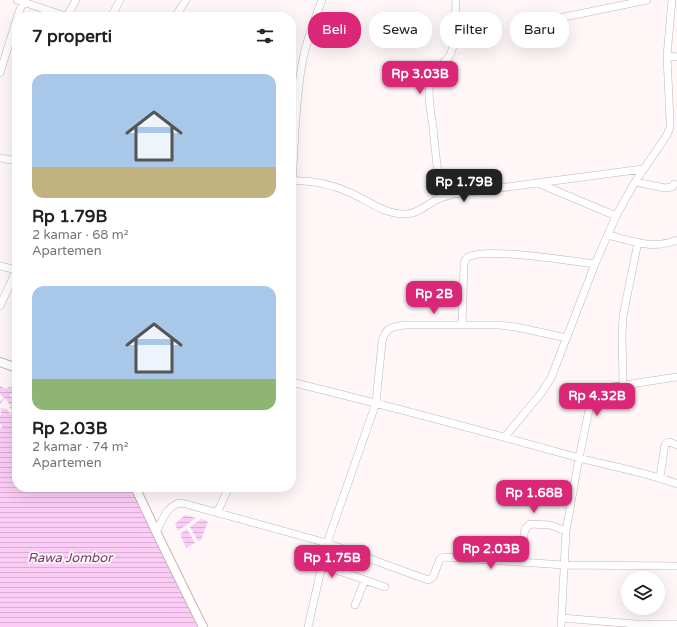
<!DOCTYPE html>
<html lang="id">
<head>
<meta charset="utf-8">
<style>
	body { margin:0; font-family:"Varela Round",sans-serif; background:#f6f6f6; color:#202124; height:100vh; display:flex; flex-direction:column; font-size:15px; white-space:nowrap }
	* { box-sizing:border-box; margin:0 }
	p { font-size:13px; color:#757577 }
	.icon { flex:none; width:22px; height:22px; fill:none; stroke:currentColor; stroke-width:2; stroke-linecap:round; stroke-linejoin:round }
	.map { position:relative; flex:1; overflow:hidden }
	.drawer { position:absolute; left:12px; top:12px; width:284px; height:480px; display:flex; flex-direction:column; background:#fff; border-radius:16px; box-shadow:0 4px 16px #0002 }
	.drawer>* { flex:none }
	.hud { position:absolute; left:308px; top:12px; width:309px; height:36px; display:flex; gap:8px }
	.fabs { position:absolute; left:621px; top:571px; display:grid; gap:8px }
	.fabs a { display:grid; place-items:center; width:44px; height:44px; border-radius:50%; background:#fff; box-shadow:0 4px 16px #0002; font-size:20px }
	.price { position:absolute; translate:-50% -34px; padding:0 9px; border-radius:8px; background:#db2777; color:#fff; font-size:13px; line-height:26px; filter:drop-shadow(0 1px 2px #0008) }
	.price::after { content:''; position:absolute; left:50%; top:24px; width:12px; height:9px; margin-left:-6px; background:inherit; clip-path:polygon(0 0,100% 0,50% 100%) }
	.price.current { background:#222; color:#fff }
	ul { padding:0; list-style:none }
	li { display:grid; align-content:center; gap:8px; height:212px; padding:0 20px }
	li span { display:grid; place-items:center; height:124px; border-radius:12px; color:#555 }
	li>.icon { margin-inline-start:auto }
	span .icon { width:72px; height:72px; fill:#fffc; stroke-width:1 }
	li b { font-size:17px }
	h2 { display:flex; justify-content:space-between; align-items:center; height:48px; padding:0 20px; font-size:17px }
	.pill { padding:0 14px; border-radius:16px; background:#fff; box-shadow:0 4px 16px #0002; font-size:14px; line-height:36px }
	.pill.current { background:#db2777; color:#fff }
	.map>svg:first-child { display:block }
	.water { fill:url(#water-rules) }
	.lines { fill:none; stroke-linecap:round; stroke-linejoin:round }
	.minor-casing { stroke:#c6b4b6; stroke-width:8 }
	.tertiary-casing { stroke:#c6b4b6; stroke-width:10 }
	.minor { stroke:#fff; stroke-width:7 }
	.tertiary { stroke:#fff; stroke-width:8 }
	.labels { text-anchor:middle; stroke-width:3.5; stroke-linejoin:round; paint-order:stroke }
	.water-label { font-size:13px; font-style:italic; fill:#713a6c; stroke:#fef6f7 }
</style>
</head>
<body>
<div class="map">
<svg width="677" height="627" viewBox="0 0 677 627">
	<defs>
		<pattern id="water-rules" width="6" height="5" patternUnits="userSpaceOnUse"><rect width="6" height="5" fill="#fbcdf6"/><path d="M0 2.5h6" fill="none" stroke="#d7afd2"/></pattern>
	</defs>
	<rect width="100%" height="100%" fill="#fef6f7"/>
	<!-- water -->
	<path class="water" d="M 0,386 L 6,389 L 9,387 L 17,388 L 15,401 L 15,394 L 11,394 L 10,396 L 13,397 L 12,402 L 14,400 L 17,406 L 16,408 L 17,410 L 16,411 L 17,412 L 17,487 L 130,487 L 198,627 L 0,627 L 0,428 L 2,428 L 1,427 L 2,424 L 0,424 L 0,416 L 2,414 L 0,411 L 2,410 L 1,410 L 0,408 L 7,409 L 10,414 L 12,414 L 10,413 L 12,411 L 10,408 L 11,406 L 5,398 L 0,404 L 0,401 L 4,398 L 0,394 Z
		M 185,515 L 196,518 L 178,531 L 175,524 Z
		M 201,519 L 208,521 L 201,540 L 198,541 L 190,527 Z
		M 187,529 L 195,543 L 186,548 L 180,534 Z"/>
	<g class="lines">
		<!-- minor casing -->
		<g class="minor-casing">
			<path id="minor" d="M 17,0 L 68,17
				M 67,16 L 76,0
				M 17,17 L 23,2
				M 111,17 L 120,0
				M 175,17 L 186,0
				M 535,23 L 647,0
				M 667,56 L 677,57
				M 0,73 L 17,18
				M 0,158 L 17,161
				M 291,181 C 311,180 333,185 351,193 C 369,201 385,215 406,214 C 417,214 427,205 436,200 C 441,197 448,196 454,194 L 643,169
				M 292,181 C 295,142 295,103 302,64 C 306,42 314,21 322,0
				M 635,182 L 665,188 L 672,187 L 674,184
				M 540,184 L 616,216
				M 441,197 C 438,174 435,150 433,127 C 431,113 427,96 430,81 C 432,69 444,65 450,55 C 457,41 455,15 456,0
				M 608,235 C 632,241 653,250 677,240
				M 0,266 L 17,270
				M 0,306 L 17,269
				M 462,324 L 464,265 C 464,261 465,259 468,257 C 487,247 570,261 595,264
				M 291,382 C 385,405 479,430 572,456 C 607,466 643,471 677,484
				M 623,384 L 622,335 L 623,316 L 638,242
				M 505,437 L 542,392 L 551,378 L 595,264 L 616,216 L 635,182 L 667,135 L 670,127 L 670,121 L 667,56 L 672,0
				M 660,477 L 665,444 L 669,442 L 677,445
				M 217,513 L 229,487
				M 156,532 C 162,521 168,503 182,503 L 327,543 L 428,580 L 433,577 L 440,559 L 444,557 L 564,565 L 677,566
				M 523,540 L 525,529 L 530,524 L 550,525 L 566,531
				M 321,566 L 348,574 L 385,587
				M 355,605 L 365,580
				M 561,618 L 636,624 L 677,624
				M 308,627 L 327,543 L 376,403 L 382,342 C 385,328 391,327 405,325 L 499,325 L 516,327 L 567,338
				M 561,627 L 566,531 L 579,458 L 592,395 L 595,391 L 598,389 L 677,377"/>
		</g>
		<!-- tertiary casing -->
		<g class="tertiary-casing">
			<path id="tertiary" d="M 0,362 L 17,368
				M 135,487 L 163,546 L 203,627"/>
		</g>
		<!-- minor -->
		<use href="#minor" class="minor"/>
		<!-- tertiary -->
		<use href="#tertiary" class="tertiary"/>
	</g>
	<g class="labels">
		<!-- water labels -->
		<g class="water-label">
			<text x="70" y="562">Rawa Jombor</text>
		</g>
	</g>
</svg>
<div class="fabs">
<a><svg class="icon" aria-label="layers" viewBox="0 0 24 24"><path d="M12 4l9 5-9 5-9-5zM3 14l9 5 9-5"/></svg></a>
</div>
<b class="price" style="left:420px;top:95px">Rp 3.03B</b>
<b class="price current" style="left:464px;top:203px">Rp 1.79B</b>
<b class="price" style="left:434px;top:315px">Rp 2B</b>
<b class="price" style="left:597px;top:417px">Rp 4.32B</b>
<b class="price" style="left:534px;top:514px">Rp 1.68B</b>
<b class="price" style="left:491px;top:570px">Rp 2.03B</b>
<b class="price" style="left:332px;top:579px">Rp 1.75B</b>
<div class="hud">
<a class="pill current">Beli</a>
<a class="pill">Sewa</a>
<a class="pill">Filter</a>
<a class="pill">Baru</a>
</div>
<section class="drawer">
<h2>7 properti<svg class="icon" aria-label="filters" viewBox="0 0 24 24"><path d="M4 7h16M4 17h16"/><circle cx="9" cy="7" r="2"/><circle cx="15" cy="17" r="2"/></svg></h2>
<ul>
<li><span style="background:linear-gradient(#a9c7e8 75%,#c2b280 0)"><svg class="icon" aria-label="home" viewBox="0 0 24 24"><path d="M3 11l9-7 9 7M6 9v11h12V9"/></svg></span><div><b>Rp 1.79B</b><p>2 kamar · 68 m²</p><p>Apartemen</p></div></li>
<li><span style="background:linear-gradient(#a9c7e8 75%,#8fb573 0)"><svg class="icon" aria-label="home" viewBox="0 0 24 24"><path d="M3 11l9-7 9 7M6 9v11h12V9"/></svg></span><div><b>Rp 2.03B</b><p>2 kamar · 74 m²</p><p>Apartemen</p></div></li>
</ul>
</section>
</div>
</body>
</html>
